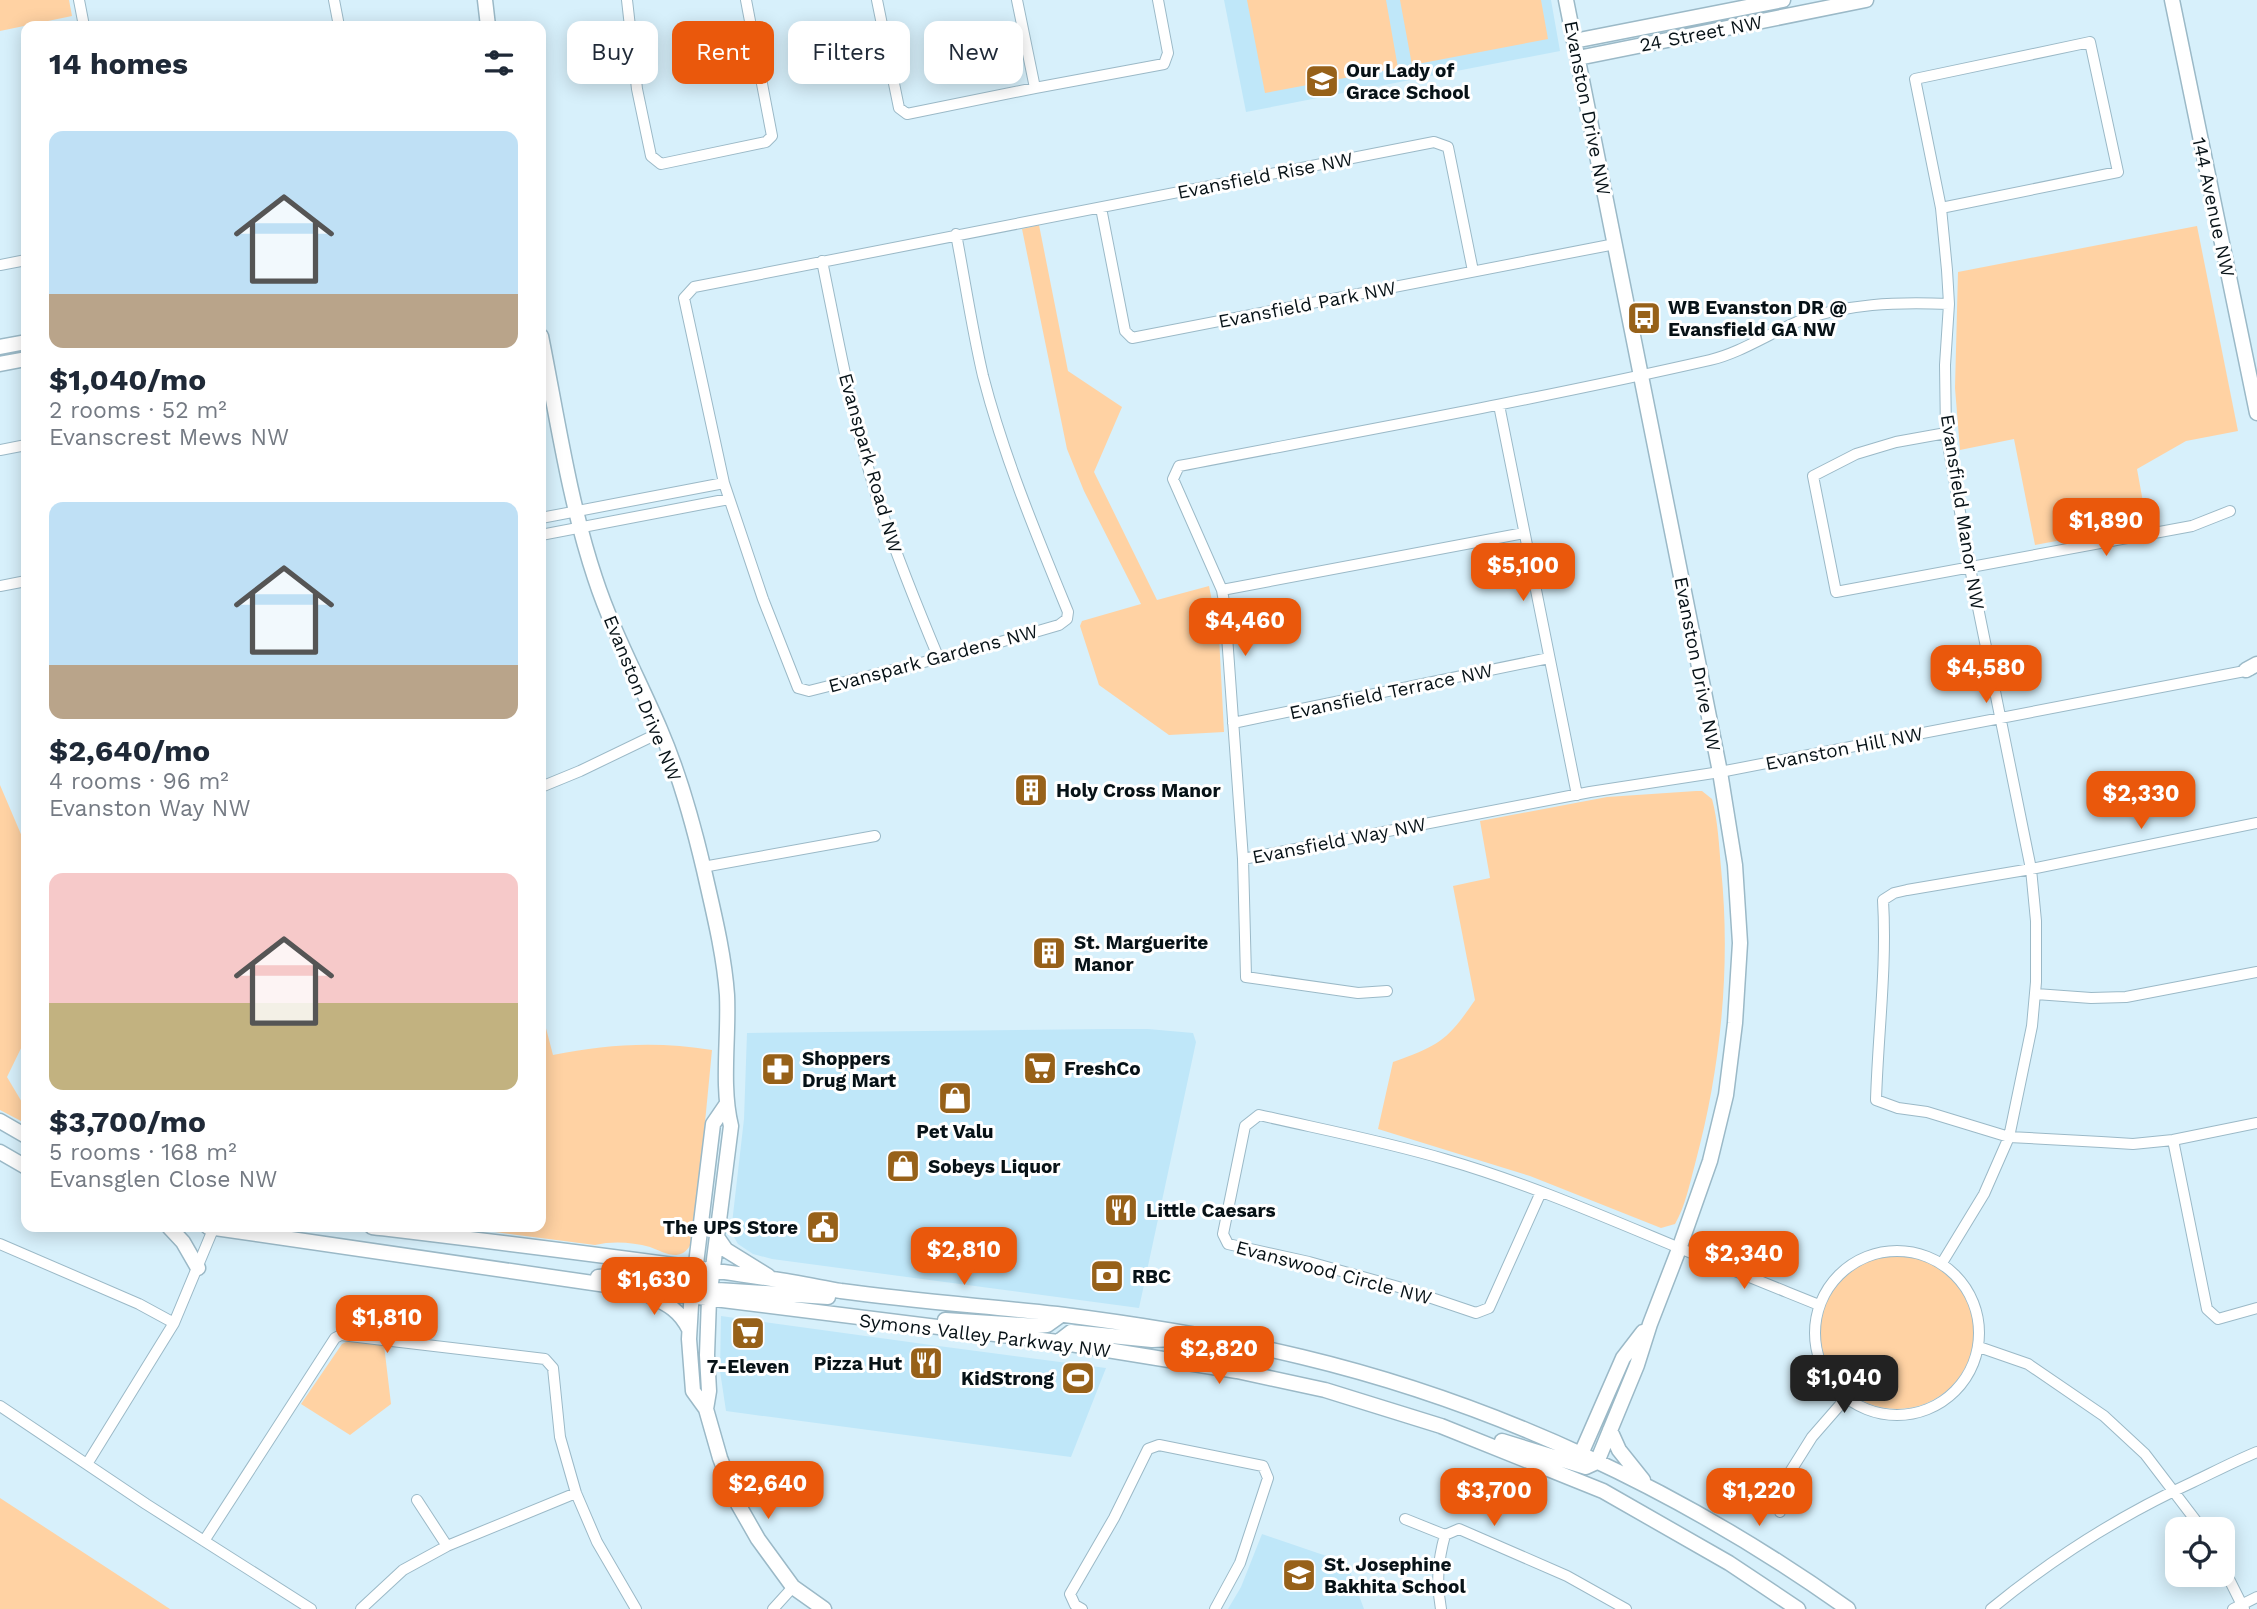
<!DOCTYPE html>
<html lang="en">
<head>
<meta charset="utf-8">
<style>
	body { margin:0; font-family:"Work Sans",sans-serif; background:#f2f2f3; color:#1f2937; height:100vh; display:flex; flex-direction:column; font-size:26px; white-space:nowrap }
	* { box-sizing:border-box; margin:0 }
	p { font-size:23px; color:#747a83 }
	.icon { flex:none; width:38px; height:38px; fill:none; stroke:currentColor; stroke-width:2; stroke-linecap:round; stroke-linejoin:round }
	.map { position:relative; flex:1; overflow:hidden }
	.details { position:absolute; left:21px; top:21px; width:525px; height:1211px; display:flex; flex-direction:column; background:#fff; border-radius:14px; box-shadow:0 4px 18px #0003 }
	.details>* { flex:none }
	.banner { position:absolute; left:567px; top:21px; width:665px; height:63px; display:flex; gap:14px }
	.tools { position:absolute; left:2165px; top:1517px; display:grid; gap:14px }
	.tools a { display:grid; place-items:center; width:70px; height:70px; border-radius:14px; background:#fff; box-shadow:0 4px 18px #0003; font-size:35px }
	.price { position:absolute; translate:-50% -60px; padding:0 16px; border-radius:14px; background:#ea580c; color:#fff; font-size:23px; line-height:46px; filter:drop-shadow(0 2px 4px #0008) }
	.price::after { content:''; position:absolute; left:50%; top:42px; width:21px; height:16px; margin-left:-10px; background:inherit; clip-path:polygon(0 0,100% 0,50% 100%) }
	.price.current { background:#222; color:#fff }
	ul { padding:0; list-style:none }
	li { display:grid; align-content:center; gap:14px; height:371px; padding:0 28px }
	li span { display:grid; place-items:center; height:217px; border-radius:14px; color:#555 }
	li>.icon { margin-inline-start:auto }
	span .icon { width:126px; height:126px; fill:#fffc; stroke-width:1 }
	li b { font-size:30px }
	h2 { display:flex; justify-content:space-between; align-items:center; height:84px; padding:0 28px; font-size:30px }
	.chip { padding:0 24px; border-radius:14px; background:#fff; box-shadow:0 4px 18px #0003; font-size:24px; line-height:63px }
	.chip.current { background:#ea580c; color:#fff }
	.map>svg:first-child { display:block }
	.built { fill:#bfe7f9 }
	.green { fill:#ffd2a3 }
	.lines { fill:none; stroke-linecap:round; stroke-linejoin:round }
	.street-casing { stroke:#9bb9c7; stroke-width:12 }
	.secondary-casing { stroke:#9bb9c7; stroke-width:17 }
	.street { stroke:#fff; stroke-width:10 }
	.secondary { stroke:#fff; stroke-width:14 }
	.labels { text-anchor:middle; stroke-width:6; stroke-linejoin:round; paint-order:stroke }
	.street-label { font-size:19px; fill:#071217; stroke:#fff }
	.poi-label { font-size:19px; font-weight:bold; fill:#071217; stroke:#fff; text-anchor:start }
</style>
</head>
<body>
<div class="map">
<svg width="2257" height="1609" viewBox="0 0 2257 1609">
	<rect width="100%" height="100%" fill="#d7f0fb"/>
	<!-- built -->
	<path class="built" d="M 1224,0 L 1551,0 L 1560,51 L 1246,112 Z
		M 1110,1029 L 1148,1029 L 1193,1033 L 1196,1042 L 1139,1308 L 772,1259 L 753,1254 L 738,1244 L 731,1232 L 744,1119 L 747,1033 Z
		M 721,1316 L 931,1345 L 1106,1368 L 1071,1457 L 748,1414 L 726,1411 L 720,1371 Z
		M 1262,1534 L 1347,1563 L 1364,1609 L 1228,1609 L 1241,1587 Z"/>
	<!-- green -->
	<path class="green" d="M 0,0 L 69,0 L 72,16 L 0,31 Z
		M 1247,0 L 1386,0 L 1398,68 L 1265,93 Z
		M 1400,0 L 1541,0 L 1548,39 L 1412,65 Z
		M 1039,225 L 1068,371 L 1122,407 L 1094,472 L 1157,600 L 1209,586 L 1219,636 L 1224,732 L 1169,735 L 1099,685 L 1080,626 L 1082,621 L 1141,604 L 1084,491 L 1067,449 L 1022,229 Z
		M 2197,226 L 2238,431 L 2186,441 L 2137,469 L 2147,524 L 2035,545 L 2014,439 L 1960,450 L 1955,388 L 1958,272 Z
		M 0,785 L 26,846 L 26,1038 L 7,1077 L 26,1109 L 21,1121 L 0,1110 Z
		M 1696,791 L 1702,791 L 1712,799 C 1718,821 1719,845 1721,868 C 1731,966 1721,1068 1695,1164 C 1690,1183 1685,1207 1675,1224 L 1661,1228 L 1530,1176 L 1378,1129 L 1393,1062 C 1440,1045 1447,1041 1475,1000 L 1453,886 L 1490,878 L 1480,821 L 1607,797 Z
		M 541,1009 L 553,1055 C 606,1044 658,1041 712,1050 L 694,1236 C 691,1245 687,1254 676,1255 C 667,1255 658,1250 650,1247 C 632,1242 612,1241 595,1245 L 457,1227 L 541,1227 Z
		M1820 1332a77 77 0 1 1 154 0a77 77 0 1 1-154 0Z
		M 348,1341 L 384,1345 L 391,1404 L 350,1435 L 301,1404 L 342,1344 Z
		M 0,1498 L 170,1609 L 0,1609 Z"/>
	<g class="lines">
		<!-- street casing -->
		<g class="street-casing">
			<path id="street" d="M 79,0 L 84,26
				M 334,0 L 339,26
				M 627,0 L 637,89 L 651,156 L 661,164 L 766,142 L 772,136 L 746,0
				M 877,0 L 899,108 L 907,114 L 1035,88 L 1017,0
				M 1035,88 L 1164,64 L 1168,53 L 1158,0
				M 1101,208 L 1125,331 L 1132,338 L 1615,244
				M 1941,208 L 2118,172 L 2090,42 L 1915,79 L 1941,208 L 1947,270 L 1949,304 L 1945,365 L 1946,433 L 1970,568 L 2031,869 L 2036,921 L 2036,982 L 2032,1026 L 2009,1137 L 1984,1194 L 1942,1263
				M 956,234 C 965,281 972,329 983,376 C 1004,457 1036,534 1068,612 L 1067,619 L 1059,625 L 976,649 L 809,691 L 798,688 L 763,599 L 724,483 L 684,298 L 694,287 L 1434,142 L 1448,147 L 1473,271
				M 822,261 C 838,339 852,418 876,494 C 894,550 916,604 939,659
				M 0,265 L 26,260
				M 1949,304 C 1897,302 1846,303 1797,322 C 1768,334 1740,353 1710,360 C 1534,400 1356,432 1179,466 L 1173,479 L 1222,590 L 1225,608 L 1243,859 L 1590,792 L 1720,772 L 2250,670
				M 1499,405 L 1577,795
				M 1946,433 L 1896,442 L 1856,454 L 1813,476 L 1836,592 L 2192,526 L 2230,511
				M 0,450 L 26,445
				M 541,518 L 724,483
				M 541,535 L 729,499
				M 0,586 L 26,581
				M 1222,590 L 1524,533
				M 1233,723 L 1549,658
				M 541,787 L 580,771 L 661,732
				M 2257,823 L 2031,869 L 1907,890 L 1894,893 L 1883,900 C 1887,967 1878,1033 1876,1100 L 1898,1108 L 1927,1112 L 2009,1137 L 2101,1142 L 2133,1144 L 2173,1140 L 2257,1123
				M 1243,859 L 1246,977 L 1358,993 L 1387,991
				M 703,867 L 875,836
				M 2036,994 L 2091,998 L 2126,997 L 2257,972
				M 2173,1140 L 2207,1309 L 2218,1319 L 2257,1308
				M 1541,1192 L 1489,1308 L 1476,1313 L 1402,1288 L 1309,1262 L 1228,1244 L 1223,1234 L 1245,1126 L 1259,1115 C 1320,1129 1383,1141 1444,1159 C 1524,1182 1600,1215 1677,1247 C 1724,1267 1772,1286 1819,1305
				M 0,1244 L 139,1304 L 174,1323
				M1815 1333a82 82 0 1 1 164 0a82 82 0 1 1-164 0Z
				M 1979,1347 L 2028,1364 L 2104,1416 L 2145,1454 L 2203,1530
				M 0,1406 L 146,1504 L 311,1609
				M 87,1464 L 174,1323 L 214,1227
				M 417,1500 L 447,1546
				M 1780,1512 L 1780,1488 L 1812,1437 L 1846,1398
				M 1405,1519 L 1445,1535
				M 204,1541 L 335,1338 L 341,1335 L 545,1359 L 553,1368 L 560,1437 L 576,1493 L 597,1542 L 636,1609
				M 2222,1565 L 2244,1609
				M 361,1609 L 403,1570 L 447,1546 L 576,1493
				M 773,1609 L 793,1587
				M 1082,1609 L 1075,1605 L 1070,1594 L 1114,1518 L 1148,1449 L 1159,1445 L 1263,1466 L 1268,1478 L 1240,1563 L 1215,1609
				M 1441,1609 C 1436,1582 1438,1561 1445,1535 L 1459,1529 L 1567,1576 L 1626,1609
				M 1991,1609 C 2052,1559 2121,1515 2193,1482 C 2214,1472 2235,1461 2257,1452
				M 2233,1609 L 2257,1597"/>
		</g>
		<!-- secondary casing -->
		<g class="secondary-casing">
			<path id="secondary" d="M 485,0 L 488,26
				M 1566,0 L 1720,772 L 1735,865 L 1740,943 L 1735,1023 L 1726,1095 L 1710,1161 L 1679,1249 L 1650,1324 L 1637,1365 L 1597,1462
				M 2172,0 L 2257,413
				M 1574,41 L 1783,0
				M 1578,58 L 1866,0
				M 541,336 C 557,416 569,500 595,578 C 612,630 638,678 660,729 C 679,773 693,823 704,870 C 713,910 724,953 727,995 C 729,1037 721,1086 731,1126 L 709,1299 L 707,1355 L 709,1391 L 706,1409
				M 0,347 L 26,342
				M 0,364 L 26,359
				M 2246,670 L 2257,664
				M 726,1105 L 713,1124 L 691,1305 L 689,1339 L 693,1391 L 706,1409 L 720,1458 L 738,1504 L 758,1539 L 793,1587 L 824,1609
				M 0,1121 L 26,1136
				M 0,1152 L 26,1167
				M 169,1227 L 183,1242 L 198,1268
				M 208,1227 L 634,1289 L 1058,1342 L 1237,1371 L 1325,1390 L 1441,1426 L 1603,1491 L 1729,1563 L 1798,1609
				M 372,1227 C 505,1243 639,1259 772,1279 C 795,1282 818,1287 841,1291 C 913,1301 985,1306 1057,1314 C 1136,1324 1224,1338 1302,1357 C 1498,1404 1684,1492 1848,1609
				M 717,1237 L 726,1250 L 768,1276
				M 598,1277 L 623,1275 L 695,1280 L 703,1278
				M 702,1289 L 828,1297
				M 650,1296 C 668,1304 680,1311 689,1329
				M 945,1320 L 1037,1326 L 1047,1325 L 1061,1315
				M 1058,1342 L 1071,1332 L 1152,1340 L 1175,1339
				M 1610,1430 L 1619,1450 L 1643,1480
				M 1502,1441 L 1586,1467 L 1597,1462
				M 1577,1463 L 1623,1358 L 1643,1332"/>
		</g>
		<!-- street -->
		<use href="#street" class="street"/>
		<!-- secondary -->
		<use href="#secondary" class="secondary"/>
	</g>
	<!-- icons -->
	<defs>
		<g id="school-square" transform="scale(1.75)"><rect x="-9" y="-9" width="18" height="18" rx="4" fill="#976119" stroke="#fff"/><path d="M0-5L7-2L0 1L-7-2ZM-4 1L0 2.5L4 1V4Q0 6-4 4Z" fill="#fff"/></g>
		<g id="bus-square" transform="scale(1.75)"><rect x="-9" y="-9" width="18" height="18" rx="4" fill="#976119" stroke="#fff"/><path d="M-5-6H5V4H4V6H2V4H-2V6H-4V4H-5ZM-3.5-4V0h7V-4ZM-3.5 1.2v1.5H-2V1.2ZM2 1.2v1.5H3.5V1.2Z" fill="#fff"/></g>
		<g id="building-square" transform="scale(1.75)"><rect x="-9" y="-9" width="18" height="18" rx="4" fill="#976119" stroke="#fff"/><path d="M-4-6H4V6H1V3H-1V6H-4ZM-2.5-4.3h1.7v1.8h-1.7ZM.8-4.3h1.7v1.8H.8ZM-2.5-1h1.7V.8h-1.7ZM.8-1h1.7V.8H.8Z" fill="#fff"/></g>
		<g id="supermarket-square" transform="scale(1.75)"><rect x="-9" y="-9" width="18" height="18" rx="4" fill="#976119" stroke="#fff"/><path d="M-6-5.5h2.5l.6 2H6L4.5 2H-2.5L-4.4-4H-6ZM-1.5 3.2a1.3 1.3 0 1 0 .1 0ZM3 3.2a1.3 1.3 0 1 0 .1 0Z" fill="#fff"/></g>
		<g id="pharmacy-square" transform="scale(1.75)"><rect x="-9" y="-9" width="18" height="18" rx="4" fill="#976119" stroke="#fff"/><path d="M-2-6h4v4h4v4h-4v4h-4v-4h-4v-4h4Z" fill="#fff"/></g>
		<g id="shop-square" transform="scale(1.75)"><rect x="-9" y="-9" width="18" height="18" rx="4" fill="#976119" stroke="#fff"/><path d="M-5-2.5h2.3a2.7 3.5 0 0 1 5.4 0H5L5.5 6h-11ZM-1.5-2.5h3a1.5 2.3 0 0 0-3 0Z" fill="#fff"/></g>
		<g id="restaurant-square" transform="scale(1.75)"><rect x="-9" y="-9" width="18" height="18" rx="4" fill="#976119" stroke="#fff"/><path d="M-5-6h1v4h1v-4h1v4h1v-4h1v5L-1.5 .5V6h-2V.5L-5-1ZM5-6V6H3V1.5H1.5Q1.5-4 5-6Z" fill="#fff"/></g>
		<g id="civic-square" transform="scale(1.75)"><rect x="-9" y="-9" width="18" height="18" rx="4" fill="#976119" stroke="#fff"/><path d="M-.6-6.5H3V-4.5H.6V-3L4-1V1h2V6H-6V1h2V-1L-.6-3ZM-1.2 2.5V6h2.4V2.5Z" fill="#fff"/></g>
		<g id="bank-square" transform="scale(1.75)"><rect x="-9" y="-9" width="18" height="18" rx="4" fill="#976119" stroke="#fff"/><path d="M-6-4H6V4H-6ZM0-2.3a2.3 2.3 0 1 0 0 4.6a2.3 2.3 0 1 0 0-4.6Z" fill="#fff"/></g>
		<g id="stadium-square" transform="scale(1.75)"><rect x="-9" y="-9" width="18" height="18" rx="4" fill="#976119" stroke="#fff"/><path d="M0-5a6.5 5 0 1 0 0 10a6.5 5 0 1 0 0-10ZM-3.5-1.8h7v3.6h-7Z" fill="#fff"/></g>
	</defs>
	<g fill-rule="evenodd">
		<use href="#school-square" x="1322" y="81"/>
		<use href="#bus-square" x="1644" y="318"/>
		<use href="#building-square" x="1031" y="790"/>
		<use href="#building-square" x="1049" y="953"/>
		<use href="#supermarket-square" x="1040" y="1068"/>
		<use href="#pharmacy-square" x="778" y="1069"/>
		<use href="#shop-square" x="955" y="1098"/>
		<use href="#shop-square" x="903" y="1166"/>
		<use href="#restaurant-square" x="1121" y="1210"/>
		<use href="#civic-square" x="823" y="1227"/>
		<use href="#bank-square" x="1107" y="1276"/>
		<use href="#supermarket-square" x="748" y="1333"/>
		<use href="#restaurant-square" x="926" y="1363"/>
		<use href="#stadium-square" x="1078" y="1378"/>
		<use href="#school-square" x="1299" y="1575"/>
	</g>
	<g class="labels">
		<!-- street labels -->
		<g class="street-label">
			<text transform="translate(1701 33) rotate(-11)" y="7">24 Street NW</text>
			<text transform="translate(1588 108) rotate(79)" y="7">Evanston Drive NW</text>
			<text transform="translate(1265 175) rotate(-11)" y="7">Evansfield Rise NW</text>
			<text transform="translate(2214 207) rotate(78)" y="7">144 Avenue NW</text>
			<text transform="translate(1307 304) rotate(-11)" y="7">Evansfield Park NW</text>
			<text transform="translate(871 463) rotate(74)" y="7">Evanspark Road NW</text>
			<text transform="translate(1963 512) rotate(81)" y="7">Evansfield Manor NW</text>
			<text transform="translate(933 658) rotate(-15)" y="7">Evanspark Gardens NW</text>
			<text transform="translate(1698 664) rotate(79)" y="7">Evanston Drive NW</text>
			<text transform="translate(1391 691) rotate(-12)" y="7">Evansfield Terrace NW</text>
			<text transform="translate(643 698) rotate(68)" y="7">Evanston Drive NW</text>
			<text transform="translate(1844 748) rotate(-11)" y="7">Evanston Hill NW</text>
			<text transform="translate(1339 840) rotate(-11)" y="7">Evansfield Way NW</text>
			<text transform="translate(1334 1272) rotate(15)" y="7">Evanswood Circle NW</text>
			<text transform="translate(985 1335) rotate(7)" y="7">Symons Valley Parkway NW</text>
		</g>
		<!-- poi labels -->
		<g class="poi-label">
			<text x="1346" y="77">Our Lady of<tspan x="1346" dy="22">Grace School</tspan></text>
			<text x="1668" y="314">WB Evanston DR @<tspan x="1668" dy="22">Evansfield GA NW</tspan></text>
			<text x="1056" y="797">Holy Cross Manor</text>
			<text x="1074" y="949">St. Marguerite<tspan x="1074" dy="22">Manor</tspan></text>
			<text x="802" y="1065">Shoppers<tspan x="802" dy="22">Drug Mart</tspan></text>
			<text x="1064" y="1075">FreshCo</text>
			<text x="955" y="1138" text-anchor="middle">Pet Valu</text>
			<text x="928" y="1173">Sobeys Liquor</text>
			<text x="1146" y="1217">Little Caesars</text>
			<text x="798" y="1234" text-anchor="end">The UPS Store</text>
			<text x="1132" y="1283">RBC</text>
			<text x="902" y="1370" text-anchor="end">Pizza Hut</text>
			<text x="748" y="1373" text-anchor="middle">7-Eleven</text>
			<text x="1054" y="1385" text-anchor="end">KidStrong</text>
			<text x="1324" y="1571">St. Josephine<tspan x="1324" dy="22">Bakhita School</tspan></text>
		</g>
	</g>
</svg>
<div class="tools">
<a><svg class="icon" aria-label="locate" viewBox="0 0 24 24"><circle cx="12" cy="12" r="6"/><path d="M12 2v4M12 18v4M2 12h4M18 12h4"/></svg></a>
</div>
<b class="price" style="left:2106px;top:558px">$1,890</b>
<b class="price" style="left:1523px;top:603px">$5,100</b>
<b class="price" style="left:1245px;top:658px">$4,460</b>
<b class="price" style="left:1986px;top:705px">$4,580</b>
<b class="price" style="left:2141px;top:831px">$2,330</b>
<b class="price" style="left:964px;top:1287px">$2,810</b>
<b class="price" style="left:1744px;top:1291px">$2,340</b>
<b class="price" style="left:654px;top:1317px">$1,630</b>
<b class="price" style="left:387px;top:1355px">$1,810</b>
<b class="price" style="left:1219px;top:1386px">$2,820</b>
<b class="price current" style="left:1844px;top:1415px">$1,040</b>
<b class="price" style="left:768px;top:1521px">$2,640</b>
<b class="price" style="left:1494px;top:1528px">$3,700</b>
<b class="price" style="left:1759px;top:1528px">$1,220</b>
<div class="banner">
<a class="chip">Buy</a>
<a class="chip current">Rent</a>
<a class="chip">Filters</a>
<a class="chip">New</a>
</div>
<section class="details">
<h2>14 homes<svg class="icon" aria-label="filters" viewBox="0 0 24 24"><path d="M4 7h16M4 17h16"/><circle cx="9" cy="7" r="2"/><circle cx="15" cy="17" r="2"/></svg></h2>
<ul>
<li><span style="background:linear-gradient(#bfe0f5 75%,#b9a48a 0)"><svg class="icon" aria-label="home" viewBox="0 0 24 24"><path d="M3 11l9-7 9 7M6 9v11h12V9"/></svg></span><div><b>$1,040/mo</b><p>2 rooms · 52 m²</p><p>Evanscrest Mews NW</p></div></li>
<li><span style="background:linear-gradient(#bfe0f5 75%,#b9a48a 0)"><svg class="icon" aria-label="home" viewBox="0 0 24 24"><path d="M3 11l9-7 9 7M6 9v11h12V9"/></svg></span><div><b>$2,640/mo</b><p>4 rooms · 96 m²</p><p>Evanston Way NW</p></div></li>
<li><span style="background:linear-gradient(#f6c9c9 60%,#c2b280 0)"><svg class="icon" aria-label="home" viewBox="0 0 24 24"><path d="M3 11l9-7 9 7M6 9v11h12V9"/></svg></span><div><b>$3,700/mo</b><p>5 rooms · 168 m²</p><p>Evansglen Close NW</p></div></li>
</ul>
</section>
</div>
</body>
</html>
